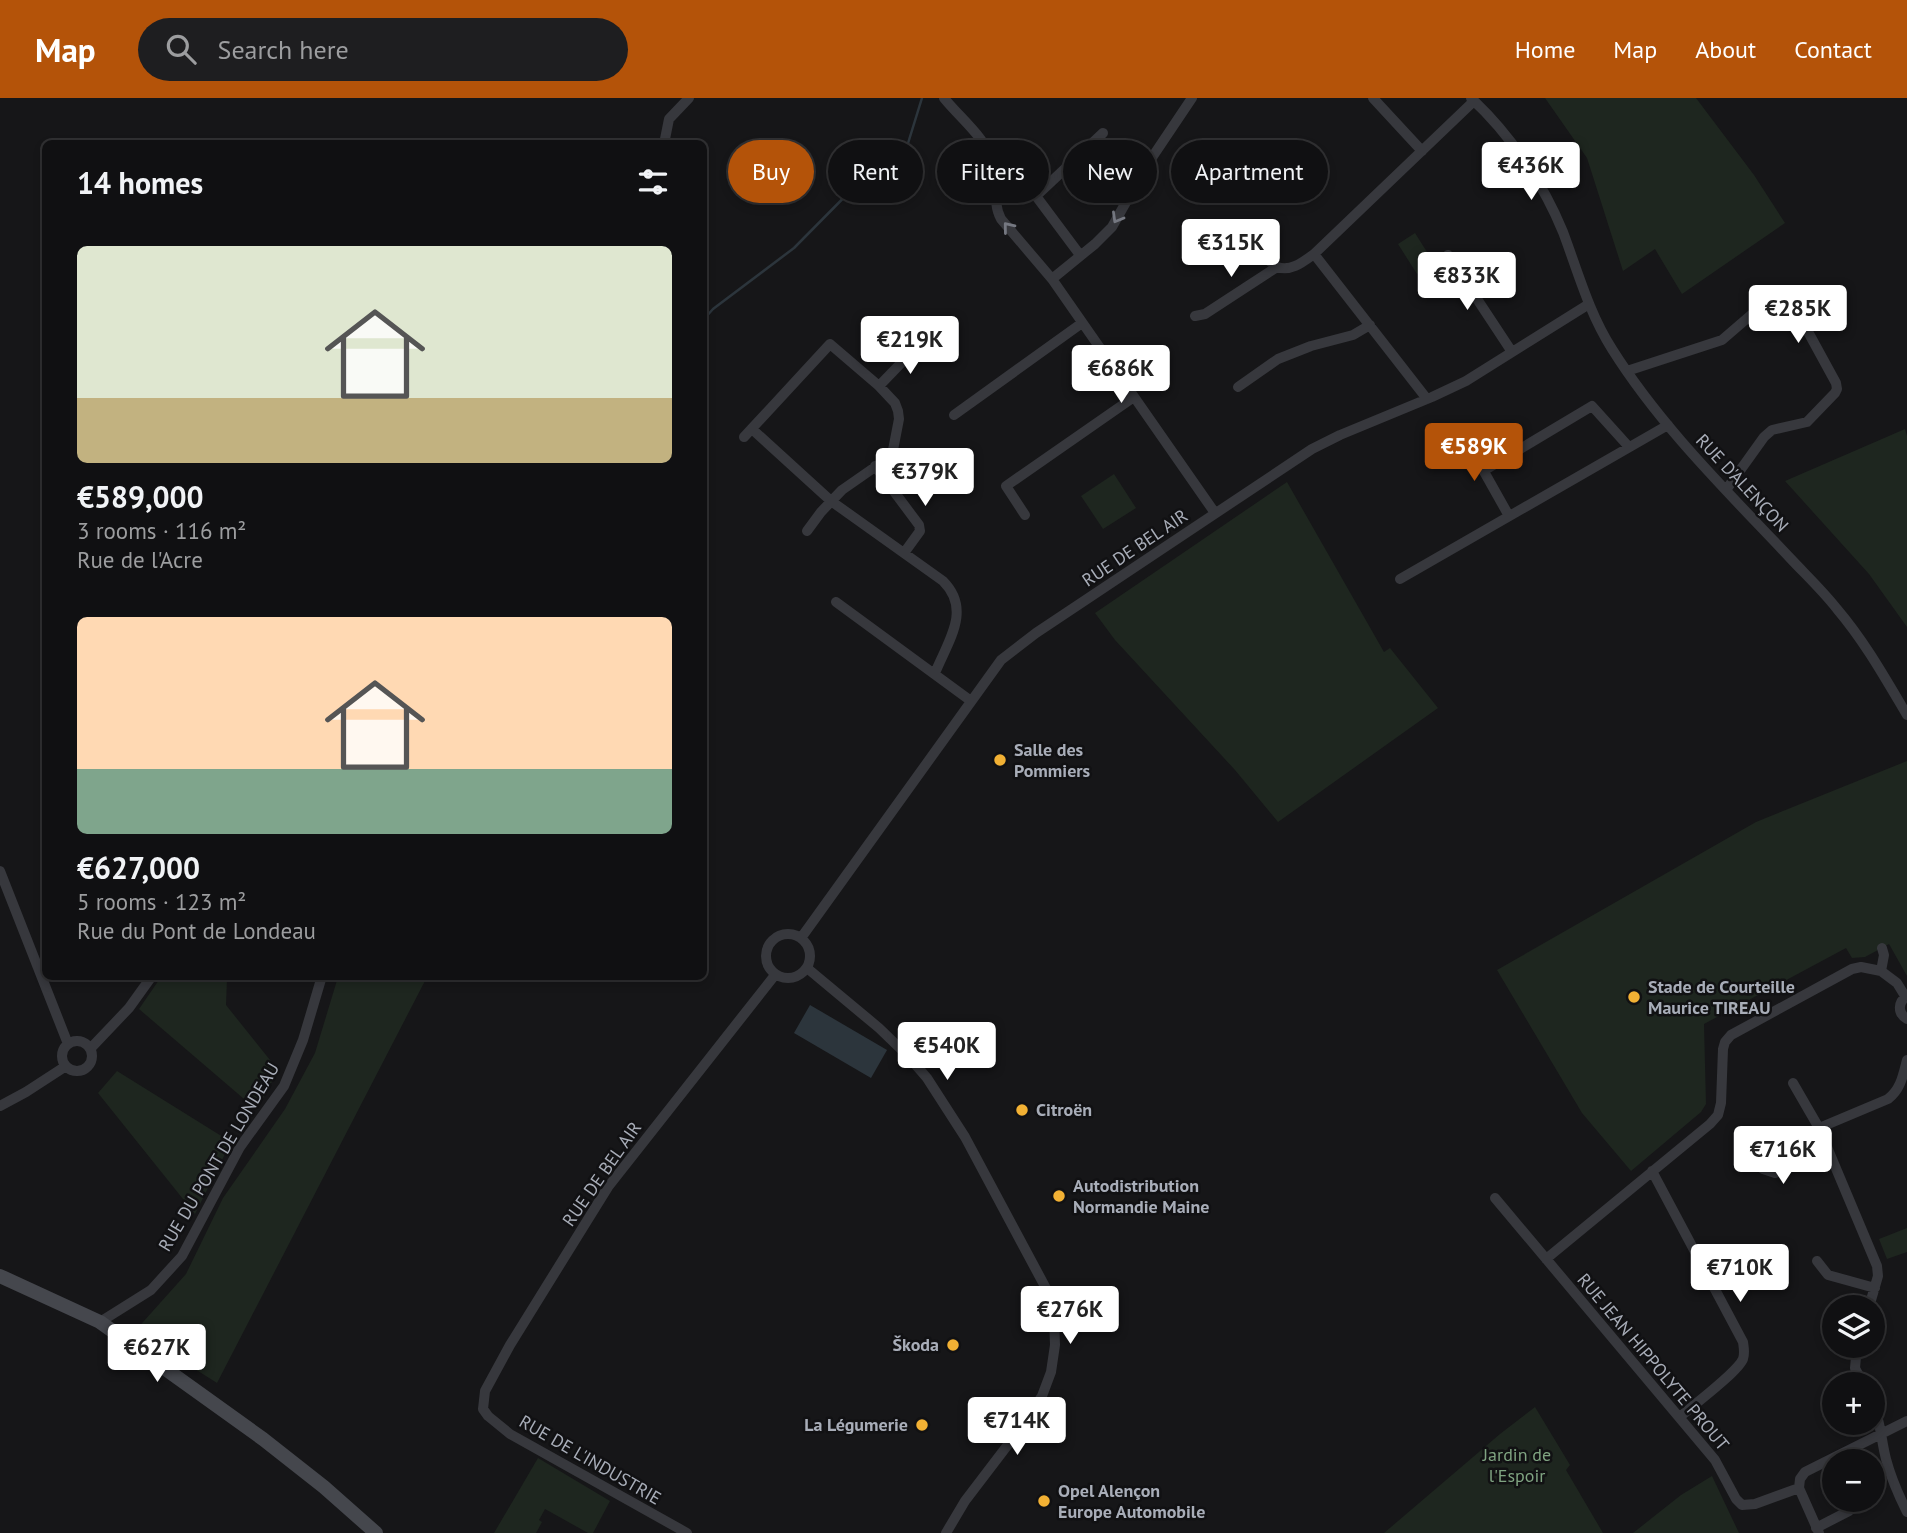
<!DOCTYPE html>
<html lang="en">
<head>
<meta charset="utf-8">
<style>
	body { margin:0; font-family:"PT Sans",sans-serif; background:#1e1e20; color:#f1f3f6; height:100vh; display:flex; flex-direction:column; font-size:26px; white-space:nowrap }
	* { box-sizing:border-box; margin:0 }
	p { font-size:23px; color:#9c9d9f }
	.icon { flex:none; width:38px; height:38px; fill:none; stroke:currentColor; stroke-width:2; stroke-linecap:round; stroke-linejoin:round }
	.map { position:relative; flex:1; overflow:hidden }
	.sheet { position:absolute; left:42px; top:42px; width:665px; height:840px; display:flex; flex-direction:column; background:#101012; border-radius:10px; box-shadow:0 4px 10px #0003,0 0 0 2px #303032 }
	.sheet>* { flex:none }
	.top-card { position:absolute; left:728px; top:42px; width:665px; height:63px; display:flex; gap:14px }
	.controls { position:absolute; left:1822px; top:1197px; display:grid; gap:14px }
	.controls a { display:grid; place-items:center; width:63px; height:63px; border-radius:50%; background:#101012; box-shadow:0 4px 10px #0003,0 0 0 2px #303032; font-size:35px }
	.price { position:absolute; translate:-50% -60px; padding:0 16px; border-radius:7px; background:#fff; color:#222; font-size:23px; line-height:46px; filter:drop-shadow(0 2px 4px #0008) }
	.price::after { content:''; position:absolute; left:50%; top:42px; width:21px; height:16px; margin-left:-10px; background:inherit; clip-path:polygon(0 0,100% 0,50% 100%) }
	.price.selected { background:#b45309; color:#fff }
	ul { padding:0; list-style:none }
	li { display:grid; align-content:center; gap:14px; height:371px; padding:0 35px }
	li span { display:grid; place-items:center; height:217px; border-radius:10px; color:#555 }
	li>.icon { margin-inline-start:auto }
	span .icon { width:126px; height:126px; fill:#fffc; stroke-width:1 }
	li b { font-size:30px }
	h2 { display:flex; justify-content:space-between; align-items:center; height:84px; padding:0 35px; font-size:30px }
	.tag { padding:0 24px; border-radius:32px; background:#101012; box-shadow:0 4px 10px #0003,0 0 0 2px #303032; font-size:24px; line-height:63px }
	.tag.selected { background:#b45309; color:#fff }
	header { display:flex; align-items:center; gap:42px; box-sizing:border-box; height:98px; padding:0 35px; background:#b45309; color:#fff }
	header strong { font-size:33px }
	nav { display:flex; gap:38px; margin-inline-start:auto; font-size:24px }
	.search { width:490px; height:63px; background:#1e1e20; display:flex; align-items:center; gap:18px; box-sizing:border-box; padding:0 24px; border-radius:38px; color:#9c9d9f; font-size:26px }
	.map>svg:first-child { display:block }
	.green { fill:#1e261f }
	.water { fill:#2c353c }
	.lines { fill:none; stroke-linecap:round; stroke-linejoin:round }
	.stream { stroke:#2c353c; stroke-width:2.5 }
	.minor { stroke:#37383d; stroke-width:10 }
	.secondary { stroke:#45474d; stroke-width:14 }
	.oneway { stroke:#757881 }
	.poi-dot { fill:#f2b134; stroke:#111113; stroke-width:2.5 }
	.labels { text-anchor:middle; stroke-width:5; stroke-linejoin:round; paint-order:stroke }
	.street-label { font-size:18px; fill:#a8adb8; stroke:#111113 }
	.poi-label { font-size:18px; font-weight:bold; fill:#a8adb8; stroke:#111113; text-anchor:start }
	.park-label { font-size:18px; fill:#7fa381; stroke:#111113 }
</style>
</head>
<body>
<header>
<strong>Map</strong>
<div class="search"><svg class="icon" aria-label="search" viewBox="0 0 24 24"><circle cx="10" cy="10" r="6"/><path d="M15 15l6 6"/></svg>Search here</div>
<nav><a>Home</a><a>Map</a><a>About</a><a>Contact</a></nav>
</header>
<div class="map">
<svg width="1907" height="1435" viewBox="0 0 1907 1435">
	<rect width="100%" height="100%" fill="#161618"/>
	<!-- green -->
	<path class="green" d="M 1545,0 L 1696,0 L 1754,77 L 1785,125 L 1682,196 L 1655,151 L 1623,173 L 1587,60 Z
		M 1415,135 L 1434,165 L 1417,176 L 1398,146 Z
		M 1905,331 L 1907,338 L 1907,529 L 1869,476 L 1785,383 Z
		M 1114,376 L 1136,410 L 1103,431 L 1081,398 Z
		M 1287,384 L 1384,554 L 1390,550 L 1438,610 L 1278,724 L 1235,672 L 1115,542 L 1095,515 Z
		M 1907,663 L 1907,878 L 1889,846 L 1865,859 L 1852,860 L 1846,850 L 1704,926 L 1706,1006 L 1701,1014 L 1631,1073 L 1582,1015 L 1497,872 L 1756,724 Z
		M 161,879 L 227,881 L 226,907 L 278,972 L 257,1012 L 139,911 Z
		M 338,879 L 427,879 L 217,1285 L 135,1233 L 186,1176 L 223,1100 L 285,1011 L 315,955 Z
		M 117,973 L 231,1044 L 195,1116 L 98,995 Z
		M 1907,1130 L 1907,1154 L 1887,1161 L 1879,1141 Z
		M 1535,1309 L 1570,1367 L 1566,1372 L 1603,1435 L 1384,1435 L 1500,1336 Z
		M 538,1360 L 610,1403 L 593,1435 L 588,1435 L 545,1411 L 539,1422 L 542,1424 L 536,1435 L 494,1435 Z
		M 1712,1378 L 1739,1435 L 1633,1435 L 1681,1397 Z"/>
	<!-- water -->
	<path class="water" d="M 810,907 L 887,952 L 871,980 L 794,935 Z"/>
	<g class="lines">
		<!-- stream -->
		<path class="stream" d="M 704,221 L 713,211 L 794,150 L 882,61 L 905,55 L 922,0"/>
		<!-- minor -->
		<path class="minor" d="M 944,0 C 961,21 986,40 994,66 C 1000,86 991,102 1001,121 L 1052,181 L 1215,415
			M 1373,0 L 1422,53
			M 1471,0 C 1510,36 1543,85 1563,134 C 1578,174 1589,215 1612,251 C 1661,329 1728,394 1791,461 C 1806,477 1823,493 1837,511 C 1865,544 1885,580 1907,617
			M 664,46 L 669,21 L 689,0
			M 1242,141 L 1277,169 C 1291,174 1303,164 1314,156 L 1474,3
			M 1314,156 L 1427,301
			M 1080,157 L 1036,98 L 1103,35
			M 1448,157 L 1512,254
			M 1052,181 L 1095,146 L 1112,129 L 1147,67 L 1192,0
			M 1195,218 L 1205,216 L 1277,169
			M 1627,273 L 1722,242 L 1751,217 L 1791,208 L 1795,210 L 1836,285 L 1837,291 L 1835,295 L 1807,324 L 1772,332 L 1764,339 L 1726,392
			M 879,288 L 905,261 L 912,247
			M 1238,289 L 1278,261 L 1311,248 L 1353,237 L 1370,227
			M 954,317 L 1082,225
			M 752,331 L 831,403 L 943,483 C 972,512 948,543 935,575
			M 1464,338 L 1509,418
			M 744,339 L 830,246 L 879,288 L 895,305 L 898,313 L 899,321 L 893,352 L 888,360 L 842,392 L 821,414 L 807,433
			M 875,368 L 919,427 L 920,433 L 904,455
			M 1485,372 L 1592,308 L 1629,349
			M 1025,417 L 1006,388 L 1134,299
			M 1400,481 L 1668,327
			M 836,504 L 971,603
			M 0,773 L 68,946
			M766 858a22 22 0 1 1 44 0a22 22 0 1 1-44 0Z
			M 801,840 L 1001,562 L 1036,535 L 1312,351 L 1340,337 L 1432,299 L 1466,283 L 1589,206
			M 1882,850 L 1884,857 L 1881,873 L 1897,885 L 1905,898
			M 807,870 L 879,930 L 908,958 L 927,980 L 965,1039 L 1049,1196 L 1054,1220 L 1055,1247 L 1051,1274 L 1042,1298 L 1023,1327 L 965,1403 L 946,1435
			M 1907,898 C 1898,904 1897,915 1907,921
			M62 958a15 15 0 1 1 30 0a15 15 0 1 1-30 0Z
			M 90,951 L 129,910 L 152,878
			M 1793,985 L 1819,1030 L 1877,1168 L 1878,1178 L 1869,1209
			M 0,1008 L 26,994 L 66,968
			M 1819,1030 L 1888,1001 C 1901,991 1903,977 1907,962
			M 1754,1055 L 1763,1071 L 1775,1075 L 1829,1054
			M 1652,1073 L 1743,1244 C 1744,1251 1745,1255 1743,1261 C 1737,1275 1693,1307 1680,1319
			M 1495,1100 L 1715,1362 L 1736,1401 L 1742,1407 L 1755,1406 L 1799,1390
			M 1546,1161 L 1710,1026 L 1718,1017 L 1721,1005 L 1723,951 L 1725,944 L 1731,937 L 1852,871 L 1861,869 L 1881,873
			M 1817,1163 L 1828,1177 L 1875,1190
			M 100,1224 L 151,1192 L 182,1158 L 240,1049 L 284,988 L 303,942 L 322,878
			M 1857,1248 L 1855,1270 L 1863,1286
			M 1872,1306 C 1881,1323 1881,1342 1886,1361 C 1891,1380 1898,1396 1907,1414
			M 1816,1430 L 1849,1413
			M 687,1435 L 510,1336 L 488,1318 L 483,1311 L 485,1293 L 510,1247 L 608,1089 L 775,877
			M 1819,1435 L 1799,1390 L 1800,1381 L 1805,1374 L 1907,1323"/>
		<!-- secondary -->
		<path class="secondary" d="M 0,1178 L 100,1224 L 263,1341 L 324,1389 L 376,1435"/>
	</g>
	<!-- one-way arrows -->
	<defs><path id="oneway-chevron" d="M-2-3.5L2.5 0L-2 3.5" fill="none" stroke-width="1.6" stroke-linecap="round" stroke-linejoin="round" transform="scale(1.75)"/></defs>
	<g class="oneway">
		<use href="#oneway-chevron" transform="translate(1117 120) rotate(120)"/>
		<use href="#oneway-chevron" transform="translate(1008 129) rotate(-129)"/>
	</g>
	<!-- markers -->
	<g class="poi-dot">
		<circle cx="1000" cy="662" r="7"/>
		<circle cx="1634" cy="899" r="7"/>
		<circle cx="1022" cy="1012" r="7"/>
		<circle cx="1059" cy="1098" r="7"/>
		<circle cx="953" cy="1247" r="7"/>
		<circle cx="922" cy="1327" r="7"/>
		<circle cx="1044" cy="1403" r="7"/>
	</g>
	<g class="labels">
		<!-- street labels -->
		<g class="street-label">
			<text transform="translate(1742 385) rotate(47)" y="6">RUE D'ALENÇON</text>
			<text transform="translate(1135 450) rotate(-34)" y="6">RUE DE BEL AIR</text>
			<text transform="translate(219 1059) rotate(-59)" y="6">RUE DU PONT DE LONDEAU</text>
			<text transform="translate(602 1076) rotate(-55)" y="6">RUE DE BEL AIR</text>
			<text transform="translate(1653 1264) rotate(50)" y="6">RUE JEAN HIPPOLYTE PROUT</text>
			<text transform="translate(590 1362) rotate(30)" y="6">RUE DE L'INDUSTRIE</text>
		</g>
		<!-- poi labels -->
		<g class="poi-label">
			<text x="1014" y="658">Salle des<tspan x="1014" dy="21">Pommiers</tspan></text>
			<text x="1648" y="895">Stade de Courteille<tspan x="1648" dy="21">Maurice TIREAU</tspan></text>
			<text x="1036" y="1018">Citroën</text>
			<text x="1073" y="1094">Autodistribution<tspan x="1073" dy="21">Normandie Maine</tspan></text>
			<text x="939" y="1253" text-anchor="end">Škoda</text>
			<text x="908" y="1333" text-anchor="end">La Légumerie</text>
			<text x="1058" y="1399">Opel Alençon<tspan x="1058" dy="21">Europe Automobile</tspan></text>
		</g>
		<!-- park labels -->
		<g class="park-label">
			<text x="1517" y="1363">Jardin de<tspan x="1517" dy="21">l'Espoir</tspan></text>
		</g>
	</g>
</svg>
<div class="controls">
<a><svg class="icon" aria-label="layers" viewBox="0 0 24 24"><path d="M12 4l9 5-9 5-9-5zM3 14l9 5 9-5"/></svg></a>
<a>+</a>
<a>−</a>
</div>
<b class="price" style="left:1531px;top:104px">€436K</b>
<b class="price" style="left:1231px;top:181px">€315K</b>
<b class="price" style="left:1467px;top:214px">€833K</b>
<b class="price" style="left:1798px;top:247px">€285K</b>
<b class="price" style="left:910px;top:278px">€219K</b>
<b class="price" style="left:1121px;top:307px">€686K</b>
<b class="price selected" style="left:1474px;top:385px">€589K</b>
<b class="price" style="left:925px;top:410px">€379K</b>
<b class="price" style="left:947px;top:984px">€540K</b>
<b class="price" style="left:1783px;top:1088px">€716K</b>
<b class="price" style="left:1740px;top:1206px">€710K</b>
<b class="price" style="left:1070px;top:1248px">€276K</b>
<b class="price" style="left:157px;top:1286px">€627K</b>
<b class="price" style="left:1017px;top:1359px">€714K</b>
<div class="top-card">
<a class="tag selected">Buy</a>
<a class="tag">Rent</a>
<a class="tag">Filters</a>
<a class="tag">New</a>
<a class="tag">Apartment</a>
</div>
<section class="sheet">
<h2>14 homes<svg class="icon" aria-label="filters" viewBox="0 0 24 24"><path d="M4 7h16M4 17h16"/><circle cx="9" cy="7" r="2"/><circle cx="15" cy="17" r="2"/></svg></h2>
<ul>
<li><span style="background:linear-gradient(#dfe7d0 70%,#c2b280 0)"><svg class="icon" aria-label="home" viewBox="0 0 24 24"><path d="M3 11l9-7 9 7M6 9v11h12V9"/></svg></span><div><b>€589,000</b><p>3 rooms · 116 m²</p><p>Rue de l'Acre</p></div></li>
<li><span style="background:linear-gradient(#ffd9b3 70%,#7fa58c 0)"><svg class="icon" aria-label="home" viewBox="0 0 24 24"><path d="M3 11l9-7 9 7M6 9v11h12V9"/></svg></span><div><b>€627,000</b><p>5 rooms · 123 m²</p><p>Rue du Pont de Londeau</p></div></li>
</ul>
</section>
</div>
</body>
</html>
